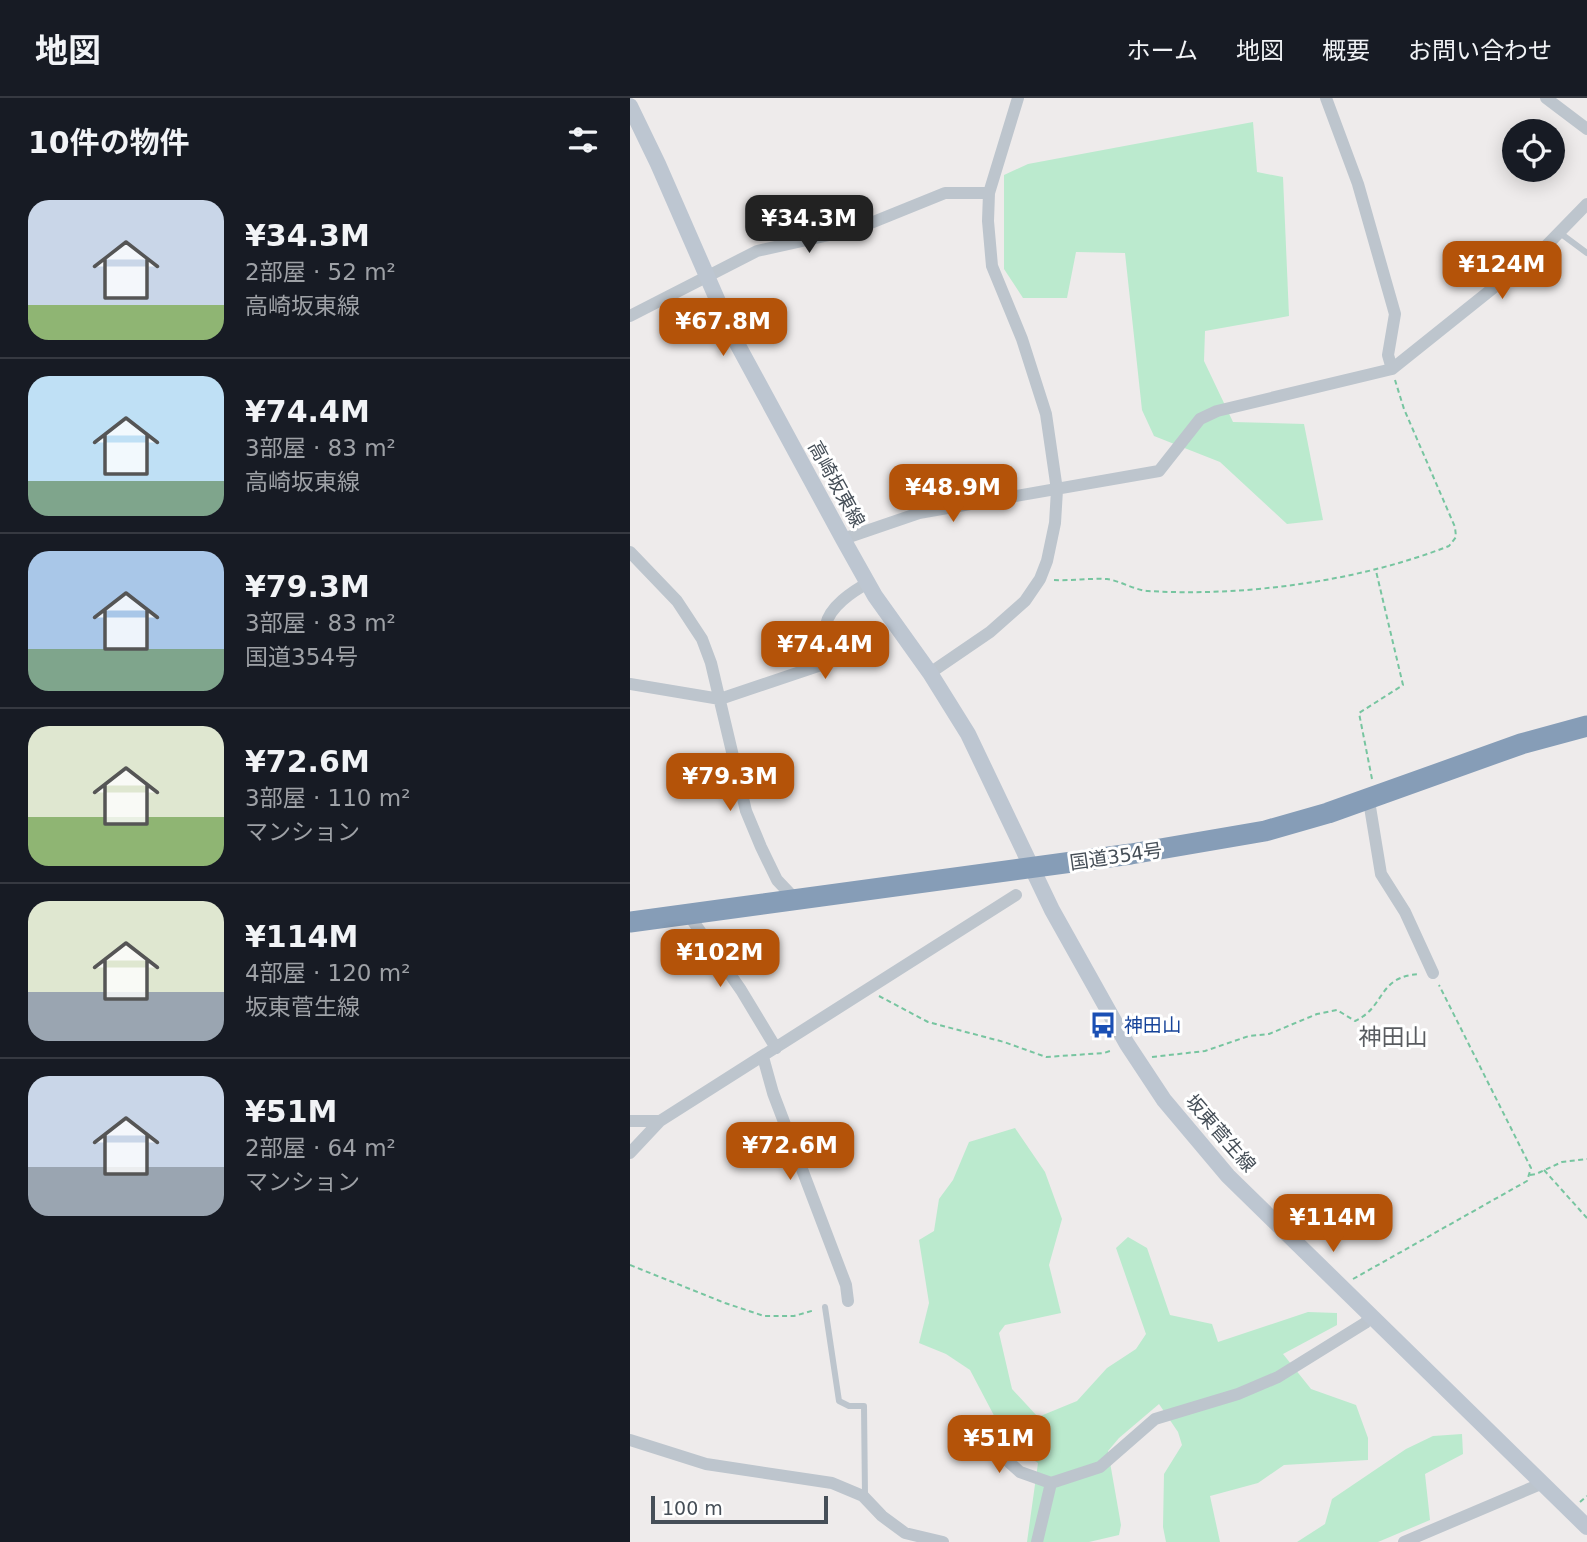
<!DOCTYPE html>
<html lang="ja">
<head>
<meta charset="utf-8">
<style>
	body { margin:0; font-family:"DejaVu Sans","Noto Sans JP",sans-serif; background:#242831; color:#f1f3f6; height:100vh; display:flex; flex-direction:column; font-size:26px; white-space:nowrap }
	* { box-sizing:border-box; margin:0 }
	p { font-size:23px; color:#9ea1a6 }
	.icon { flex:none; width:38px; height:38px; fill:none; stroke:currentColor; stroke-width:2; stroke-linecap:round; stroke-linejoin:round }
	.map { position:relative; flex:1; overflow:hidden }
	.side { display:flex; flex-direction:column; background:#171b24; width:630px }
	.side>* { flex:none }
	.tools { position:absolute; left:872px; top:21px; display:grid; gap:14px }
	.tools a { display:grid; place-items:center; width:63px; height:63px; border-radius:50%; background:#171b24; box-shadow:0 4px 18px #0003; font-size:35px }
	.scale { position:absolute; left:21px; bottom:18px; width:177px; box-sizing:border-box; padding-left:7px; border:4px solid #454e57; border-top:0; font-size:19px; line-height:24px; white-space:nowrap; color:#454e57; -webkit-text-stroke:5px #fff; paint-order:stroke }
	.price { position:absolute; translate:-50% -60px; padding:0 16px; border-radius:14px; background:#b45309; color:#fff; font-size:23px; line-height:46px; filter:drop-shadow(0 2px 4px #0008) }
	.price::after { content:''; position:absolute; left:50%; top:42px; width:21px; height:16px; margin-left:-10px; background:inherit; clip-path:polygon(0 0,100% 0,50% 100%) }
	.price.current { background:#222; color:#fff }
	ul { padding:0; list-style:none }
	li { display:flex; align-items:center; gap:21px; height:175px; padding:0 28px }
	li+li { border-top:2px solid #363941 }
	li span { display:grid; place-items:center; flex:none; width:196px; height:140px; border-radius:21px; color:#555 }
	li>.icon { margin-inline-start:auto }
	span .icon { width:84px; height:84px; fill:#fffc; stroke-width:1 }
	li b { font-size:30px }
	h2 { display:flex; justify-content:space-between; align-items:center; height:84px; padding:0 28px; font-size:30px }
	header { display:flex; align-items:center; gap:42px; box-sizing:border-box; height:98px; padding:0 35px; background:#171b24; border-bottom:2px solid #363941 }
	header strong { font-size:33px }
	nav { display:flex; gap:38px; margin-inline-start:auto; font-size:24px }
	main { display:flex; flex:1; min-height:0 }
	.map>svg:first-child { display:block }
	.green { fill:#bbeace }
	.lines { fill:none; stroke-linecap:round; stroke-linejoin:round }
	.path { stroke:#77c5a0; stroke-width:2; stroke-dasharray:5 3.5; stroke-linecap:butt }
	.lane { stroke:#bdc5cd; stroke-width:6 }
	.street { stroke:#bdc5cd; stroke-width:12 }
	.secondary { stroke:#bdc6d1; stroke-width:16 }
	.highway { stroke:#869db7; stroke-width:21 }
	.labels { text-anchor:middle; stroke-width:6; stroke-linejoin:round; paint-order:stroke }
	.street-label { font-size:19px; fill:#454e57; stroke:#fff }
	.transit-label { font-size:19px; fill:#164399; stroke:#fff; text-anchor:start }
	.quarter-label { font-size:23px; fill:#595c60; stroke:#fff }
</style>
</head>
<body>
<header>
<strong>地図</strong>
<nav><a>ホーム</a><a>地図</a><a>概要</a><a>お問い合わせ</a></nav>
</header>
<main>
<section class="side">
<h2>10件の物件<svg class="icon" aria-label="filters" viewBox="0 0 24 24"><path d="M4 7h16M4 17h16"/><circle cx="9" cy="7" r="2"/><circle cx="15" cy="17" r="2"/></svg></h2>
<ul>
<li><span style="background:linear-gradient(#c9d6e8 75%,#8fb573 0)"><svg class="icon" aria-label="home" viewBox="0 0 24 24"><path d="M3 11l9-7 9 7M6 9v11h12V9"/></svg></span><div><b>¥34.3M</b><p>2部屋 · 52 m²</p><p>高崎坂東線</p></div></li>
<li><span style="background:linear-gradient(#bfe0f5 75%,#7fa58c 0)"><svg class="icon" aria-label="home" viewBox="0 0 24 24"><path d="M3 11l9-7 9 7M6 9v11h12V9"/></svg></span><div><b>¥74.4M</b><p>3部屋 · 83 m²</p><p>高崎坂東線</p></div></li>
<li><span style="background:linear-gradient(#a9c7e8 70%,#7fa58c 0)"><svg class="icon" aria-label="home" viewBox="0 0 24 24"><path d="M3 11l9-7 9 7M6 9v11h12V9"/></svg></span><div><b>¥79.3M</b><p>3部屋 · 83 m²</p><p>国道354号</p></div></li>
<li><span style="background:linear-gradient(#dfe7d0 65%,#8fb573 0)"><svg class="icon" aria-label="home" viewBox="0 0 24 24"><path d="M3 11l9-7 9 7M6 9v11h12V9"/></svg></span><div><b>¥72.6M</b><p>3部屋 · 110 m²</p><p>マンション</p></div></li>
<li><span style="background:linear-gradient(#dfe7d0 65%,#9aa5b1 0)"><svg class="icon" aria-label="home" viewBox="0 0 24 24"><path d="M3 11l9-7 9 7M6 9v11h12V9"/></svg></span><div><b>¥114M</b><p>4部屋 · 120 m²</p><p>坂東菅生線</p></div></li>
<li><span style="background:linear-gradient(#c9d6e8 65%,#9aa5b1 0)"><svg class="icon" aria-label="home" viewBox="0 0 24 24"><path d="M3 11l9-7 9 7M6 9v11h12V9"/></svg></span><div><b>¥51M</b><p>2部屋 · 64 m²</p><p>マンション</p></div></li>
</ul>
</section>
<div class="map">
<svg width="957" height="1444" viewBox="0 0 957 1444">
	<rect width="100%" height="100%" fill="#eeebeb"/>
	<!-- green -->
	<path class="green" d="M 623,24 L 627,74 L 653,79 L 659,218 L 575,233 L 574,263 L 603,324 L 674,326 L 693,422 L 657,426 L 590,364 L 524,338 L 512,312 L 495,155 L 446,154 L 437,200 L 393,200 L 374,171 L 374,77 L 398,66 Z
		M 385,1030 L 415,1074 L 432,1121 L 419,1167 L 431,1215 L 375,1227 L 369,1235 L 382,1291 L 408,1319 L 447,1303 L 477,1270 L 506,1251 L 516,1236 L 486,1150 L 498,1139 L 517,1150 L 540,1217 L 582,1226 L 588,1244 L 678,1214 L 707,1215 L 707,1227 L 653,1256 L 681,1291 L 726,1307 L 738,1340 L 738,1362 L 654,1367 L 628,1385 L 580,1398 L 590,1444 L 536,1444 L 533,1429 L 534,1376 L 552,1347 L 548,1334 L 529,1306 L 489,1340 L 478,1353 L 491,1427 L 489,1437 L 459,1444 L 397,1444 L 408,1365 L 379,1346 L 340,1272 L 316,1256 L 289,1245 L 299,1205 L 289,1142 L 304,1133 L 309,1101 L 323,1082 L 339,1044 Z
		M 832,1336 L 833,1356 L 795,1376 L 800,1422 L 748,1444 L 667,1444 L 695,1426 L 702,1401 L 776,1351 L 803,1338 Z"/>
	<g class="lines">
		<!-- path -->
		<path class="path" d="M 424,482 C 441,483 460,480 477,481 C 491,483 504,492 518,493 C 614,499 730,483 819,448 L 826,439 L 825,429 L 774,311 L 765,282
			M 742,681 L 729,615 L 773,587 L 746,473
			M 249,898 L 298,924 L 374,944 L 416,959 L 474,955 L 483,952
			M 522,959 L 575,953 L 619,938 L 639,936 L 687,916 L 707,912 L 725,923 C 756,909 747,878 790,876
			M 914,1072 L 957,1120
			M 900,1077 L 906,1076 L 932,1064 L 957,1061
			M 0,1167 L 95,1205 L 134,1218 L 164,1218 L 185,1212
			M 723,1181 L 897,1083 L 901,1070 L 809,887
			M 950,1404 L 957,1398"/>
		<!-- lane -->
		<path class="lane" d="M 930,135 L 957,155
			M 195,1209 L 209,1303 L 219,1308 L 234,1308 L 235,1398"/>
		<!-- street -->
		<path class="street" d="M 696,0 L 728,86 L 765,216 L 758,257 L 762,271
			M 916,0 L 957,31
			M 0,218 L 127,153 L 226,131 L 315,95 L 359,95
			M 213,441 L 289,415 L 529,373 L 570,321 L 587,313 L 762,271 L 917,147 L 957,106
			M 0,454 L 47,503 L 72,541 L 81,565 L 116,713 L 131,749 L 147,782 L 166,802
			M 300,575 L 360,534 L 395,503 L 410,481 L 417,463 L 425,425 L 427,392 L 416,316 L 392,241 L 362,168 L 358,123 L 359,95 L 388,0
			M 0,586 L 90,601 L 188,568 L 195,560 C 195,550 194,537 196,527 C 199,509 223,493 238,485
			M 741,699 L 740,709 L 751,776 L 775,814 L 803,875
			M 58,816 L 111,892 L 146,950
			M 133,959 L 143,995 L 216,1187 L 218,1203
			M 0,1023 L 30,1023
			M 0,1055 L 30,1023 L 386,797
			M 354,1326 L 368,1353 L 380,1365 L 390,1374 L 421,1385 L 470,1369 L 525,1321 L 608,1296 L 648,1279 L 735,1225 L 742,1217
			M 0,1342 L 76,1366 L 202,1385 L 233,1398 L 252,1418 L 275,1435 L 313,1444
			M 407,1444 L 421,1385
			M 774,1444 L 913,1385"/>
		<!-- secondary -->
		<path class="secondary" d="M 0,8 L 28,66 L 104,240 L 213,441 L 245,498 L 300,575 L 338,636 L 422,812 L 497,946 L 534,1002 L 598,1078 L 957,1429"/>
		<!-- highway -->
		<path class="highway" d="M 0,824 L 501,756 L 635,733 L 698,715 L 891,646 L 957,628"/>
	</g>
	<!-- icons -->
	<defs>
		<g id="bus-bare" transform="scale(2.1)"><path d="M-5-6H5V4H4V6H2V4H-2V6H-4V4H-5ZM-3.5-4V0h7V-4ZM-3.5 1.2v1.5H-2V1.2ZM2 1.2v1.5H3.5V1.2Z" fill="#1a4fb4" stroke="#fff" stroke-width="2.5" paint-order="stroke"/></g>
	</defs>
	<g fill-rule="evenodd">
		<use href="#bus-bare" x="473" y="927"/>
	</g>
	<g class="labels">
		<!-- street labels -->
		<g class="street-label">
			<text transform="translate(207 386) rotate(61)" y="7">高崎坂東線</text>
			<text transform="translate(486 758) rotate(-8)" y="7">国道354号</text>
			<text transform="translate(591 1035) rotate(49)" y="7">坂東菅生線</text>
		</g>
		<!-- transit labels -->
		<g class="transit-label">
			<text x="494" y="934">神田山</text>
		</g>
		<!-- quarter labels -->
		<g class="quarter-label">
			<text x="763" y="947">神田山</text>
		</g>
	</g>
</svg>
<div class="tools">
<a><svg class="icon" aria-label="locate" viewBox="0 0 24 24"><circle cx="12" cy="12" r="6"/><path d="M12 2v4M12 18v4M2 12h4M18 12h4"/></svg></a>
</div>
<div class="scale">100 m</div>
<b class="price current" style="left:179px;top:157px">¥34.3M</b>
<b class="price" style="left:872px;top:203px">¥124M</b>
<b class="price" style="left:93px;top:260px">¥67.8M</b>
<b class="price" style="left:323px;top:426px">¥48.9M</b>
<b class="price" style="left:195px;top:583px">¥74.4M</b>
<b class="price" style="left:100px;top:715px">¥79.3M</b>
<b class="price" style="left:90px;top:891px">¥102M</b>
<b class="price" style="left:160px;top:1084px">¥72.6M</b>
<b class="price" style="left:703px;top:1156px">¥114M</b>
<b class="price" style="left:369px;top:1377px">¥51M</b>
</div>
</main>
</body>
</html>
